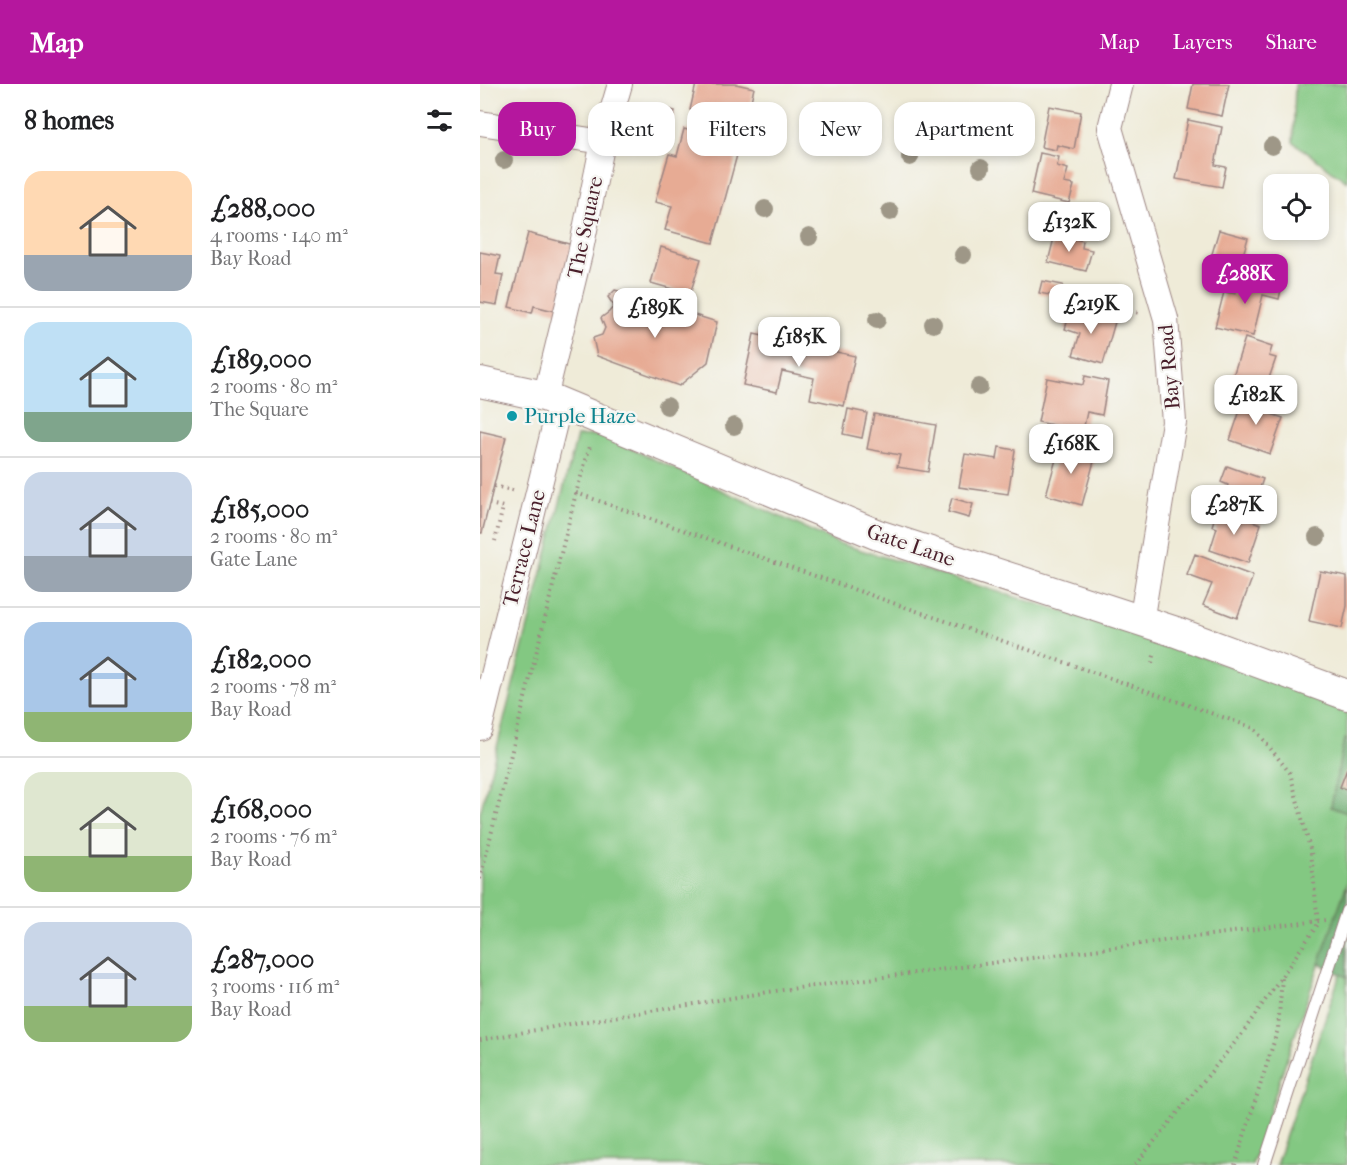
<!DOCTYPE html>
<html lang="en">
<head>
<meta charset="utf-8">
<style>
	body { margin:0; font-family:"IM FELL French Canon",serif; background:#f2f2f2; color:#202124; height:100vh; display:flex; flex-direction:column; font-size:22px; white-space:nowrap }
	* { box-sizing:border-box; margin:0 }
	p { font-size:20px; color:#757577 }
	.icon { flex:none; width:33px; height:33px; fill:none; stroke:currentColor; stroke-width:2; stroke-linecap:round; stroke-linejoin:round }
	.map { position:relative; flex:1; overflow:hidden }
	.side { display:flex; flex-direction:column; background:#fff; width:480px }
	.side>* { flex:none }
	.banner { position:absolute; left:18px; top:18px; width:570px; height:54px; display:flex; gap:12px }
	.fabs { position:absolute; left:783px; top:90px; display:grid; gap:12px }
	.fabs a { display:grid; place-items:center; width:66px; height:66px; border-radius:12px; background:#fff; box-shadow:0 3px 9px #0003; font-size:30px }
	.price { position:absolute; translate:-50% -51px; padding:0 14px; border-radius:12px; background:#fff; color:#222; font-size:20px; line-height:39px; filter:drop-shadow(0 2px 3px #0008) }
	.price::after { content:''; position:absolute; left:50%; top:36px; width:18px; height:14px; margin-left:-9px; background:inherit; clip-path:polygon(0 0,100% 0,50% 100%) }
	.price.on { background:#b5179e; color:#fff }
	ul { padding:0; list-style:none }
	li { display:flex; align-items:center; gap:18px; height:150px; padding:0 24px }
	li+li { border-top:2px solid #e0e0e0 }
	li span { display:grid; place-items:center; flex:none; width:168px; height:120px; border-radius:18px; color:#555 }
	li>.icon { margin-inline-start:auto }
	span .icon { width:72px; height:72px; fill:#fffc; stroke-width:1 }
	li b { font-size:26px }
	h2 { display:flex; justify-content:space-between; align-items:center; height:72px; padding:0 24px; font-size:26px }
	.pill { padding:0 21px; border-radius:18px; background:#fff; box-shadow:0 3px 9px #0003; font-size:21px; line-height:54px }
	.pill.on { background:#b5179e; color:#fff }
	header { display:flex; align-items:center; gap:36px; box-sizing:border-box; height:84px; padding:0 30px; background:#b5179e; color:#fff }
	header strong { font-size:28px }
	nav { display:flex; gap:33px; margin-inline-start:auto; font-size:21px }
	main { display:flex; flex:1; min-height:0 }
	.map>svg:first-child { display:block }
	.green { fill:#83c882; stroke:#667456; stroke-width:1.5 }
	.forest { fill:#6aac70; stroke:#5a664e; stroke-width:1.5 }
	.building { fill:#e7ab94 }
	.lines { fill:none; stroke-linecap:round; stroke-linejoin:round }
	.service-casing { stroke:#9c8582; stroke-width:14 }
	.minor-casing { stroke:#9c8582; stroke-width:26 }
	.tertiary-casing { stroke:#9c8582; stroke-width:32 }
	.path { stroke:#9c8582; stroke-width:4; stroke-dasharray:1.5 4.5; stroke-linecap:butt }
	.service { stroke:#fff; stroke-width:12 }
	.minor { stroke:#fff; stroke-width:24 }
	.tertiary { stroke:#fff; stroke-width:30 }
	.tree { fill:#9e9787 }
	.culture-dot { fill:#0f9aa8; stroke:#f6f6f2; stroke-width:2 }
	.labels { text-anchor:middle; stroke-width:4.5; stroke-linejoin:round; paint-order:stroke }
	.street-label { font-size:21px; fill:#4a1f2b; stroke:#f6f6f2 }
	.culture-label { font-size:21px; fill:#0d838f; stroke:#f6f6f2; text-anchor:start }
</style>
</head>
<body>
<header>
<strong>Map</strong>
<nav><a>Map</a><a>Layers</a><a>Share</a></nav>
</header>
<main>
<section class="side">
<h2>8 homes<svg class="icon" aria-label="filters" viewBox="0 0 24 24"><path d="M4 7h16M4 17h16"/><circle cx="9" cy="7" r="2"/><circle cx="15" cy="17" r="2"/></svg></h2>
<ul>
<li><span style="background:linear-gradient(#ffd9b3 70%,#9aa5b1 0)"><svg class="icon" aria-label="home" viewBox="0 0 24 24"><path d="M3 11l9-7 9 7M6 9v11h12V9"/></svg></span><div><b>£288,000</b><p>4 rooms · 140 m²</p><p>Bay Road</p></div></li>
<li><span style="background:linear-gradient(#bfe0f5 75%,#7fa58c 0)"><svg class="icon" aria-label="home" viewBox="0 0 24 24"><path d="M3 11l9-7 9 7M6 9v11h12V9"/></svg></span><div><b>£189,000</b><p>2 rooms · 80 m²</p><p>The Square</p></div></li>
<li><span style="background:linear-gradient(#c9d6e8 70%,#9aa5b1 0)"><svg class="icon" aria-label="home" viewBox="0 0 24 24"><path d="M3 11l9-7 9 7M6 9v11h12V9"/></svg></span><div><b>£185,000</b><p>2 rooms · 80 m²</p><p>Gate Lane</p></div></li>
<li><span style="background:linear-gradient(#a9c7e8 75%,#8fb573 0)"><svg class="icon" aria-label="home" viewBox="0 0 24 24"><path d="M3 11l9-7 9 7M6 9v11h12V9"/></svg></span><div><b>£182,000</b><p>2 rooms · 78 m²</p><p>Bay Road</p></div></li>
<li><span style="background:linear-gradient(#dfe7d0 70%,#8fb573 0)"><svg class="icon" aria-label="home" viewBox="0 0 24 24"><path d="M3 11l9-7 9 7M6 9v11h12V9"/></svg></span><div><b>£168,000</b><p>2 rooms · 76 m²</p><p>Bay Road</p></div></li>
<li><span style="background:linear-gradient(#c9d6e8 70%,#8fb573 0)"><svg class="icon" aria-label="home" viewBox="0 0 24 24"><path d="M3 11l9-7 9 7M6 9v11h12V9"/></svg></span><div><b>£287,000</b><p>3 rooms · 116 m²</p><p>Bay Road</p></div></li>
</ul>
</section>
<div class="map">
<svg width="867" height="1081" viewBox="0 0 867 1081">
	<rect width="100%" height="100%" fill="#f6f6f2"/>
	<filter id="ink" filterUnits="userSpaceOnUse"><feTurbulence type="fractalNoise" baseFrequency=".0167" numOctaves="2"/><feDisplacementMap in="SourceGraphic" scale="12" xChannelSelector="R" yChannelSelector="G"/><feConvolveMatrix kernelMatrix="1 2 1 2 8 2 1 2 1" color-interpolation-filters="sRGB"/></filter>
	<filter id="wash" filterUnits="userSpaceOnUse"><feTurbulence type="fractalNoise" baseFrequency=".008" numOctaves="4" result="noise"/><feDisplacementMap in="SourceGraphic" scale="24" xChannelSelector="R" yChannelSelector="G"/><feGaussianBlur stdDeviation="1.35" result="paint"/><feColorMatrix in="noise" values="0 0 0 0 0 0 0 0 0 0 0 0 0 0 0 0 0 1.4 0 .05"/><feComposite in="paint" operator="in"/></filter>
	<g filter="url(#wash)">
		<rect width="100%" height="100%" fill="#efebd8"/>
		<!-- green -->
		<path class="green" d="M 815,0 L 867,0 L 867,98 L 813,58 Z
			M 121,351 L 358,459 L 634,543 L 867,621 L 867,656 L 864,656 L 851,723 L 867,729 L 867,800 L 804,983 L 772,1081 L 0,1081 L 0,729 L 97,352 Z
			M 860,890 L 867,893 L 867,1081 L 796,1081 Z"/>
		<!-- forest -->
		<path class="forest" d="M 864,655 L 867,656 L 867,729 L 851,723 Z
			M 867,800 L 867,893 L 839,880 Z"/>
		<g id="blocks">
			<!-- building -->
			<path class="building" d="M 216,0 L 256,0 L 274,4 L 263,51 L 219,40 L 222,29 L 210,26 Z
				M 713,0 L 749,0 L 742,32 L 708,25 Z
				M 167,19 L 195,27 L 190,45 L 162,38 Z
				M 569,22 L 601,28 L 594,65 L 577,61 L 576,66 L 561,63 Z
				M 708,36 L 742,43 L 735,81 L 746,83 L 742,103 L 696,95 Z
				M 204,45 L 260,60 L 233,159 L 185,146 L 192,122 L 175,118 L 189,70 L 197,72 Z
				M 560,69 L 579,73 L 577,82 L 588,85 L 584,99 L 594,101 L 589,119 L 551,110 Z
				M 739,146 L 768,154 L 758,188 L 729,180 Z
				M 48,149 L 93,161 L 82,229 L 54,222 L 52,229 L 29,223 Z
				M 575,150 L 603,157 L 602,164 L 612,166 L 606,187 L 568,178 Z
				M 181,163 L 221,175 L 210,210 L 171,199 Z
				M 0,168 L 20,172 L 16,190 L 23,191 L 17,221 L 0,218 Z
				M 760,192 L 802,201 L 799,215 L 783,211 L 773,252 L 735,243 L 744,208 L 756,210 Z
				M 562,197 L 583,201 L 580,213 L 559,209 Z
				M 135,206 L 237,238 L 228,278 L 199,302 L 117,272 L 113,254 L 122,251 L 125,244 L 121,234 L 129,228 L 134,222 L 128,213 Z
				M 591,225 L 635,238 L 623,280 L 593,271 L 600,250 L 585,245 Z
				M 274,250 L 375,272 L 364,322 L 330,315 L 334,294 L 302,287 L 297,308 L 263,301 Z
				M 765,254 L 792,263 L 789,272 L 796,274 L 785,306 L 752,295 Z
				M 605,292 L 628,297 L 622,331 L 607,328 L 603,347 L 558,338 L 567,294 L 603,301 Z
				M 765,312 L 785,319 L 782,327 L 803,334 L 790,370 L 750,356 Z
				M 368,325 L 387,329 L 382,354 L 363,350 Z
				M 394,330 L 456,341 L 448,388 L 417,383 L 420,371 L 387,365 Z
				M 0,347 L 26,353 L 2,449 L 0,449 Z
				M 580,361 L 616,370 L 602,421 L 566,411 Z
				M 519,363 L 535,366 L 528,410 L 479,403 L 485,370 L 517,375 Z
				M 747,382 L 783,395 L 771,430 L 741,419 L 748,401 L 741,398 Z
				M 472,414 L 493,420 L 489,434 L 468,428 Z
				M 737,426 L 781,440 L 768,479 L 730,466 L 737,444 L 732,442 Z
				M 715,470 L 773,492 L 757,534 L 723,521 L 732,500 L 707,491 Z
				M 840,487 L 867,492 L 867,522 L 862,544 L 829,537 Z
				M 867,685 L 867,706 L 860,703 Z"/>
		</g>
	</g>
	<g filter="url(#ink)">
		<use href="#blocks" fill-opacity="0" stroke="#9c8582" stroke-width="1.5"/>
		<g class="lines">
			<!-- service casing -->
			<g class="service-casing">
				<path id="service" d="M 784,1081 L 867,827"/>
			</g>
			<!-- minor casing -->
			<g class="minor-casing">
				<path id="minor" d="M 641,0 L 630,44 L 686,235 L 694,338 L 661,538
					M 0,39 L 123,58 L 100,170 L 68,301 L 64,312
					M 123,58 L 140,0
					M 0,644 L 80,319"/>
			</g>
			<!-- tertiary casing -->
			<g class="tertiary-casing">
				<path id="tertiary" d="M 0,298 L 64,312 L 398,451 L 696,548 L 867,611"/>
			</g>
			<!-- path -->
			<path class="path" d="M 592,213 L 659,229
				M 14,402 L 36,407
				M 96,409 L 774,644 L 810,689 L 831,768 L 838,840
				M 9,420 L 23,423 L 15,457
				M 672,579 L 675,568
				M 0,795 L 96,409 L 111,359
				M 0,956 L 90,940 L 295,907 L 846,836
				M 655,1081 L 761,951 L 838,840
				M 755,1081 L 798,945 L 802,893"/>
			<!-- service -->
			<use href="#service" class="service"/>
			<!-- minor -->
			<use href="#minor" class="minor"/>
			<!-- tertiary -->
			<use href="#tertiary" class="tertiary"/>
		</g>
		<!-- trees -->
		<g class="tree">
			<circle cx="355" cy="37" r="9"/>
			<circle cx="792" cy="62" r="9"/>
			<circle cx="430" cy="73" r="9"/>
			<circle cx="24" cy="76" r="9"/>
			<circle cx="501" cy="84" r="9"/>
			<circle cx="285" cy="125" r="9"/>
			<circle cx="410" cy="128" r="9"/>
			<circle cx="329" cy="153" r="9"/>
			<circle cx="483" cy="171" r="9"/>
			<circle cx="397" cy="236" r="9"/>
			<circle cx="453" cy="240" r="9"/>
			<circle cx="499" cy="303" r="9"/>
			<circle cx="187" cy="322" r="9"/>
			<circle cx="254" cy="342" r="9"/>
			<circle cx="837" cy="453" r="9"/>
		</g>
	</g>
	<!-- markers -->
	<circle class="culture-dot" cx="32" cy="332" r="6"/>
	<g class="labels">
		<!-- street labels -->
		<g class="street-label">
			<text transform="translate(105 143) rotate(-78)" y="7">The Square</text>
			<text transform="translate(689 283) rotate(-95)" y="7">Bay Road</text>
			<text transform="translate(431 461) rotate(19)" y="7">Gate Lane</text>
			<text transform="translate(44 464) rotate(-76)" y="7">Terrace Lane</text>
		</g>
		<!-- culture labels -->
		<g class="culture-label">
			<text x="44" y="339">Purple Haze</text>
		</g>
	</g>
</svg>
<div class="fabs">
<a><svg class="icon" aria-label="locate" viewBox="0 0 24 24"><circle cx="12" cy="12" r="6"/><path d="M12 2v4M12 18v4M2 12h4M18 12h4"/></svg></a>
</div>
<b class="price" style="left:589px;top:169px">£132K</b>
<b class="price on" style="left:765px;top:221px">£288K</b>
<b class="price" style="left:611px;top:251px">£219K</b>
<b class="price" style="left:175px;top:255px">£189K</b>
<b class="price" style="left:319px;top:284px">£185K</b>
<b class="price" style="left:776px;top:342px">£182K</b>
<b class="price" style="left:591px;top:391px">£168K</b>
<b class="price" style="left:754px;top:452px">£287K</b>
<div class="banner">
<a class="pill on">Buy</a>
<a class="pill">Rent</a>
<a class="pill">Filters</a>
<a class="pill">New</a>
<a class="pill">Apartment</a>
</div>
</div>
</main>
</body>
</html>
